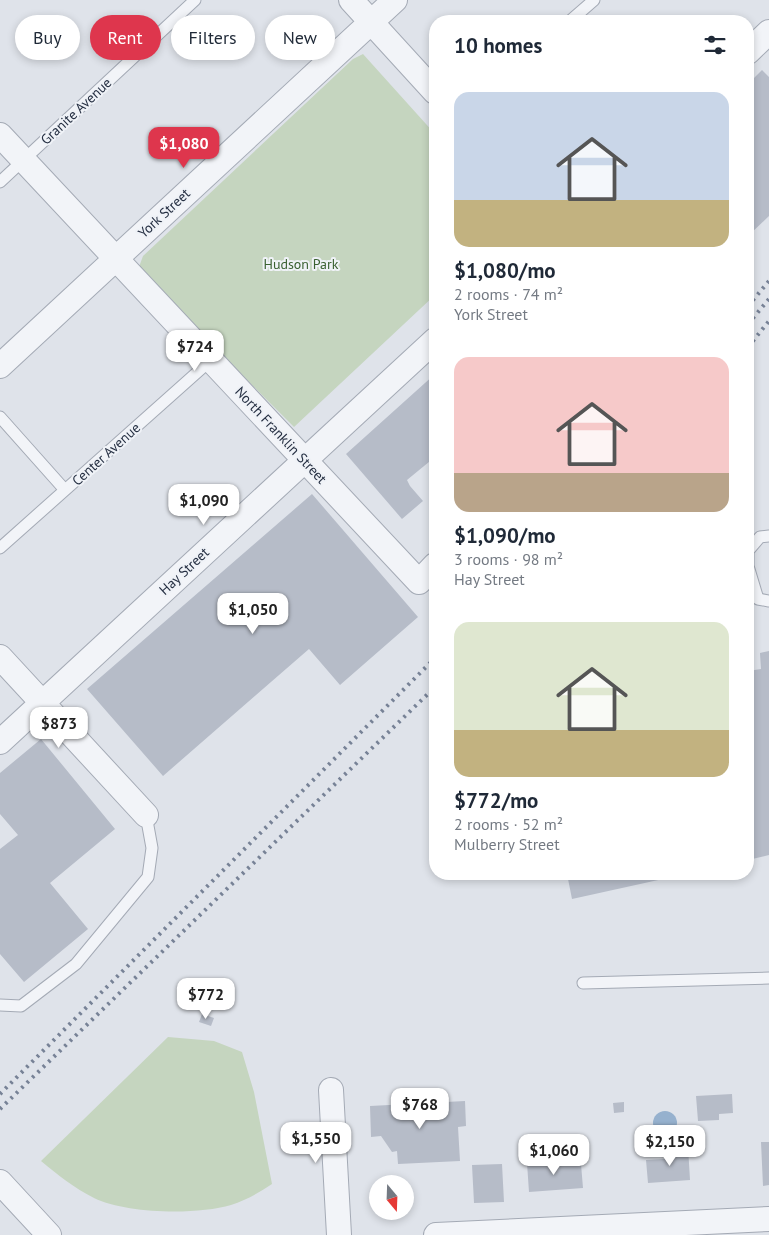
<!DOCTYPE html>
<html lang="en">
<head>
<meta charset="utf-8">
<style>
	body { margin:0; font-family:"PT Sans",sans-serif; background:#f6f6f7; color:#1f2937; height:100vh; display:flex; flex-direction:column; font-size:19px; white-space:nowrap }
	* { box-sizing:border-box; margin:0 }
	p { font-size:16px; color:#747a83 }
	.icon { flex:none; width:28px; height:28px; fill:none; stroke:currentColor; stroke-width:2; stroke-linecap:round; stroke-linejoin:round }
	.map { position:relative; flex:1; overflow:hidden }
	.details { position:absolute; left:429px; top:15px; width:325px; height:865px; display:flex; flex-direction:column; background:#fff; border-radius:20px; box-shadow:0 2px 8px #0003 }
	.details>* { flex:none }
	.top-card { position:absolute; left:15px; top:15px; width:339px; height:45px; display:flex; gap:10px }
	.needle { width:32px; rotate:161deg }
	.controls { position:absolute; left:369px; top:1175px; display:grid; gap:10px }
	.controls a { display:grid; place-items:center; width:45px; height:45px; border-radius:50%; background:#fff; box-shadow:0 2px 8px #0003; font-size:25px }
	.price { position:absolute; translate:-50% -42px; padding:0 11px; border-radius:10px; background:#fff; color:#222; font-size:16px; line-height:32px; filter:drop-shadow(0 1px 2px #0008) }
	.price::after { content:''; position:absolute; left:50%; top:30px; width:15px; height:11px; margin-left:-8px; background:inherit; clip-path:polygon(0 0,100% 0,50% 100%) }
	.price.current { background:#de364d; color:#fff }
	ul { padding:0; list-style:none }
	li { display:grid; align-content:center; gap:10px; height:265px; padding:0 25px }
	li span { display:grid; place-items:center; height:155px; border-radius:15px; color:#555 }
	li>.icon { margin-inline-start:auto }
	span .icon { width:90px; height:90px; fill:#fffc; stroke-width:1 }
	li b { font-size:21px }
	h2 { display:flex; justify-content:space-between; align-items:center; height:60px; padding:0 25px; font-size:21px }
	.chip { padding:0 18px; border-radius:22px; background:#fff; box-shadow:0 2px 8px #0003; font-size:18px; line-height:45px }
	.chip.current { background:#de364d; color:#fff }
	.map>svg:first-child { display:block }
	.green { fill:#c5d5bf }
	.water { fill:#96b1ce }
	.building { fill:#b6bcc8 }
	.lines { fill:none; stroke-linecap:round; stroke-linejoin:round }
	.service-casing { stroke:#a4aab5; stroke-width:13 }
	.minor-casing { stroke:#a4aab5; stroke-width:26 }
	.service { stroke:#f2f4f8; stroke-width:11 }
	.minor { stroke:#f2f4f8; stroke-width:24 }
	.rail { stroke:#778296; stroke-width:4; stroke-dasharray:2.5 5; stroke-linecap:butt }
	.labels { text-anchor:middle; stroke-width:4; stroke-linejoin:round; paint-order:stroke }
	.street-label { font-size:14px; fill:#263043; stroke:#eff2f7 }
	.park-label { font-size:14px; fill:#3a6132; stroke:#eff2f7 }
</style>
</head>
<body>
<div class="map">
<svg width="769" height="1235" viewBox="0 0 769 1235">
	<rect width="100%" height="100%" fill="#dfe3ea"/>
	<!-- green -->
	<path class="green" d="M 363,54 L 435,134 L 435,295 L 294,427 L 155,288 L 139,267 L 143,256 L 353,59 Z
		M 168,1037 L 214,1041 L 242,1052 L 254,1092 L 272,1184 C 259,1193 246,1200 231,1205 C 197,1215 127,1214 94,1198 C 74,1188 58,1175 41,1161 Z"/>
	<!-- water -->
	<path class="water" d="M653 1123a12 12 0 1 1 24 0a12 12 0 1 1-24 0Z"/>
	<!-- building -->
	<path class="building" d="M 762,70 L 769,77 L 769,216 L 748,236 L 748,84 Z
		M 435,374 L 435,457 L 407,480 L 410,486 L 423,501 L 402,519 L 346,454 Z
		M 312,494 L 418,617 L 340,685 L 309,649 L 163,776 L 87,689 Z
		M 769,651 L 769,855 L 748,860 L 748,671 L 761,669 L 760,653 Z
		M 41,739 L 115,829 L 50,883 L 88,929 L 24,982 L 0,954 L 0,849 L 18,835 L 0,814 L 0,773 Z
		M 567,874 L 681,874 L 681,875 L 572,899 Z
		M 202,1014 L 214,1018 L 211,1026 L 199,1022 Z
		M 732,1094 L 733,1113 L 719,1114 L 719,1120 L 698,1121 L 696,1096 Z
		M 465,1101 L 466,1126 L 458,1127 L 460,1161 L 398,1164 L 397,1151 L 392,1152 L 381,1136 L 371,1137 L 370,1106 Z
		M 624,1102 L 624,1112 L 614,1113 L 613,1103 Z
		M 761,1142 L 769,1142 L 769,1185 L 763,1186 Z
		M 688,1147 L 690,1180 L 648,1183 L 646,1160 L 665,1159 L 664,1148 Z
		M 561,1160 L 562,1166 L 581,1164 L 583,1188 L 529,1192 L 527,1163 Z
		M 502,1164 L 504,1202 L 474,1203 L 472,1165 Z"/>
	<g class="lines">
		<!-- service casing -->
		<g class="service-casing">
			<path id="service" d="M 570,21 L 594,0
				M 0,182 L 195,0
				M 0,417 L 65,490
				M 769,536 L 760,537 L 748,551 L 748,566 L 758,599 L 769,601
				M 0,548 L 211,360
				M 583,983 L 769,978
				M 0,1005 L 21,1006 L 76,964 L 148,877 L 152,848 L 146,815"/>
		</g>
		<!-- minor casing -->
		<g class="minor-casing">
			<path id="minor" d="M 351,0 L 435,92
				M 748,52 L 769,32
				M 0,135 L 419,582 L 435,565
				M 0,366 L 395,0
				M 0,657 L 146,815
				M 0,742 L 435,340
				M 331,1090 L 339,1235
				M 0,1182 L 49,1235
				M 436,1235 L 769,1219"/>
		</g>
		<!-- service -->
		<use href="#service" class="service"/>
		<!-- minor -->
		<use href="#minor" class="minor"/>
		<!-- rail -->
		<path class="rail" d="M 748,306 L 769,281
			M 748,324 L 769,299
			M 748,347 L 769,321
			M 0,1094 L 435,658
			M 0,1109 L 435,687"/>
	</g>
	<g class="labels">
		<!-- street labels -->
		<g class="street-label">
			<text transform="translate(76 111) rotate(-43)" y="5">Granite Avenue</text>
			<text transform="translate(164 213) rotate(-43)" y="5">York Street</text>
			<text transform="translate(281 435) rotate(47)" y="5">North Franklin Street</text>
			<text transform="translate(106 454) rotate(-42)" y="5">Center Avenue</text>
			<text transform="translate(184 571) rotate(-43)" y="5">Hay Street</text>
		</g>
		<!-- park labels -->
		<g class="park-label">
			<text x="301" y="269">Hudson Park</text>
		</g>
	</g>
</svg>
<div class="controls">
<a><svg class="needle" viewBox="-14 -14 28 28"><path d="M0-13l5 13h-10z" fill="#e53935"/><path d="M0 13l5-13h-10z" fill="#747a83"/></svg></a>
</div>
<b class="price current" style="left:184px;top:169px">$1,080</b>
<b class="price" style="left:195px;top:372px">$724</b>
<b class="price" style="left:204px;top:526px">$1,090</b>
<b class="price" style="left:253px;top:635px">$1,050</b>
<b class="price" style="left:59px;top:749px">$873</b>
<b class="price" style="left:206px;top:1020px">$772</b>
<b class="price" style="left:420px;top:1130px">$768</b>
<b class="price" style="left:316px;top:1164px">$1,550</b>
<b class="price" style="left:670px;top:1167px">$2,150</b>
<b class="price" style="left:554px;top:1176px">$1,060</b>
<div class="top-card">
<a class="chip">Buy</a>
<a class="chip current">Rent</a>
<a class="chip">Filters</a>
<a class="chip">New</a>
</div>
<section class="details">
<h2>10 homes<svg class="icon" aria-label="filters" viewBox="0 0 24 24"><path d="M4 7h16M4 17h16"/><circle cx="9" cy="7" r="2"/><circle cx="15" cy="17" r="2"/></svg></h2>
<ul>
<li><span style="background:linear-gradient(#c9d6e8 70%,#c2b280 0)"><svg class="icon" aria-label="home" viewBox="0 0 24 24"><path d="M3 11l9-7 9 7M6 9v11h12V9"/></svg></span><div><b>$1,080/mo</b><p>2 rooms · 74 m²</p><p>York Street</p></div></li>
<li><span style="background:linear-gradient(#f6c9c9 75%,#b9a48a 0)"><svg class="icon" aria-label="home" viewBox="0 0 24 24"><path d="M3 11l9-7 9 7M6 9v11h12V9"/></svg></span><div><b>$1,090/mo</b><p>3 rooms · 98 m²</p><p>Hay Street</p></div></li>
<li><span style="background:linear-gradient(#dfe7d0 70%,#c2b280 0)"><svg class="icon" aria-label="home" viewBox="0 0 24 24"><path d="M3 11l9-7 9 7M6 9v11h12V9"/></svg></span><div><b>$772/mo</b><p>2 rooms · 52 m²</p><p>Mulberry Street</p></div></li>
</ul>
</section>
</div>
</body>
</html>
